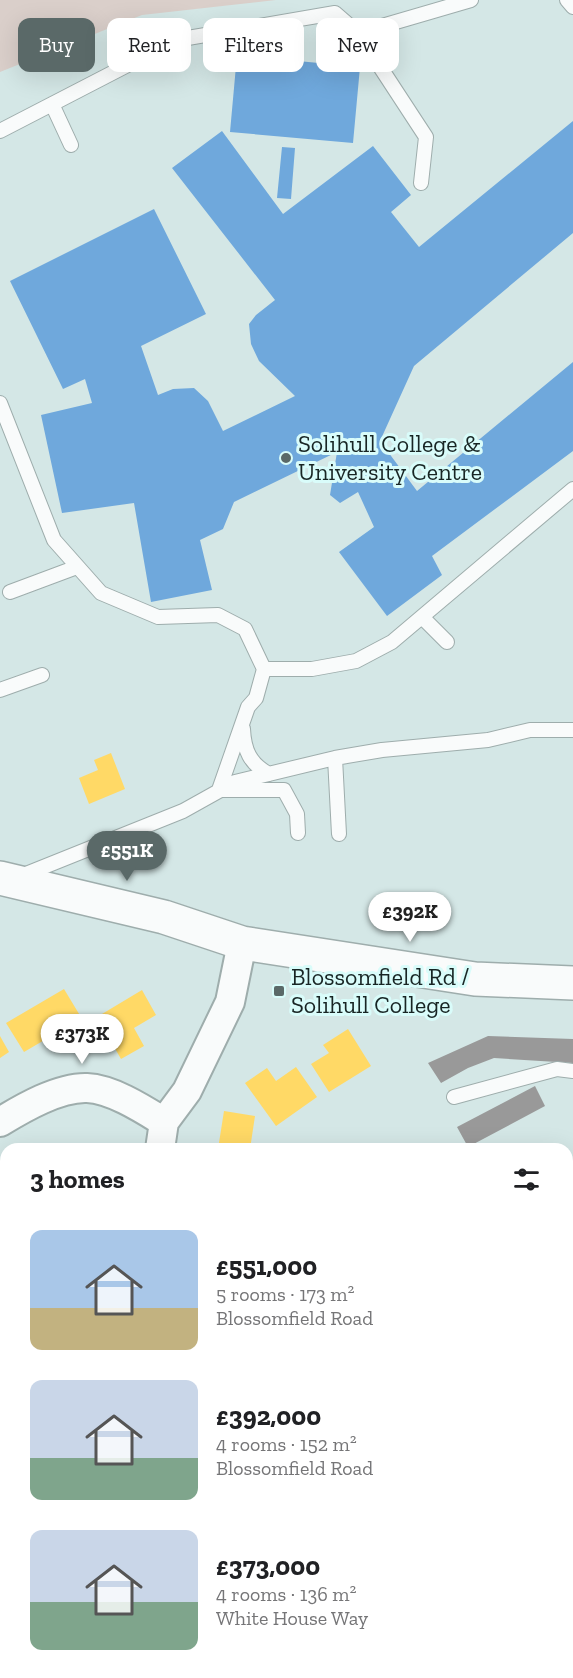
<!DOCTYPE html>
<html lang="en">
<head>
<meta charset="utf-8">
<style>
	body { margin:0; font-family:"Zilla Slab",serif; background:#f2f2f2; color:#202124; height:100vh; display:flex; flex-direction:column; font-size:22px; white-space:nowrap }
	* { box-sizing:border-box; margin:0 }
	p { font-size:20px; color:#757577 }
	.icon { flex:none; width:33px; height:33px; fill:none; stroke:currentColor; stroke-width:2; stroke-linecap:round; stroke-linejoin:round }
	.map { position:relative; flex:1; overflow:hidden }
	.details { position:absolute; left:0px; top:1143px; width:573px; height:536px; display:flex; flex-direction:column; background:#fff; border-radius:18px 18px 0 0; box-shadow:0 6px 24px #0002 }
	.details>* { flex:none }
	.banner { position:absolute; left:18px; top:18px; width:537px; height:54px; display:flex; gap:12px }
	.price { position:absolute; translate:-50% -51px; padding:0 14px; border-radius:21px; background:#fff; color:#222; font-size:20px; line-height:39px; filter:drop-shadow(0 2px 3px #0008) }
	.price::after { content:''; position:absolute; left:50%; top:36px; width:18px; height:14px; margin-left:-9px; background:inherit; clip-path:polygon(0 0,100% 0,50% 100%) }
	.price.current { background:#5a6968; color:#fff }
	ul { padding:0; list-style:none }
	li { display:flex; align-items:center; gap:18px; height:150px; padding:0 30px }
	li span { display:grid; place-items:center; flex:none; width:168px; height:120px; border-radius:12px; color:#555 }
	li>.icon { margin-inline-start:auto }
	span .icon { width:72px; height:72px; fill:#fffc; stroke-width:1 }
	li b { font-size:26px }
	h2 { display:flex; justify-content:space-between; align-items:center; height:72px; padding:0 30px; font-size:26px }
	.tag { padding:0 21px; border-radius:12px; background:#fff; box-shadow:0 6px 24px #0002; font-size:21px; line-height:54px }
	.tag.current { background:#5a6968; color:#fff }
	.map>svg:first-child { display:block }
	.green { fill:#dacfca }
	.homes { fill:#ffd966 }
	.schools { fill:#6fa8dc }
	.industry { fill:#999 }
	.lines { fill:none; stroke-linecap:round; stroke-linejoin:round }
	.stream { stroke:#97bdbb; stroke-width:8 }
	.service-casing { stroke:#9eadac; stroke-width:16 }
	.minor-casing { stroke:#9eadac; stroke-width:32 }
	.secondary-casing { stroke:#9eadac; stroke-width:36 }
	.service { stroke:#f9fbfb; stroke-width:14 }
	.minor { stroke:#f9fbfb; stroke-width:28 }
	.secondary { stroke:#f9fbfb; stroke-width:33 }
	.poi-dot { fill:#5a6968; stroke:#d9fcfa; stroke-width:2 }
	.labels { text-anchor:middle; stroke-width:6; stroke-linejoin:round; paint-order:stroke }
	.poi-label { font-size:24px; fill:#182524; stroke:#d9fcfa; text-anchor:start }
</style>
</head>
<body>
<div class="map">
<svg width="573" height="1678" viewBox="0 0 573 1678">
	<rect width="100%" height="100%" fill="#d4e7e6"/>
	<!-- green -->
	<path class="green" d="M 0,0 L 276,0 L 142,15 L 0,72 Z"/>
	<!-- homes -->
	<path class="homes" d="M 111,753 L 125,789 L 89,804 L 79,778 L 98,770 L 94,760 Z
		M 64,989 L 96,1042 L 79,1052 L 65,1028 L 24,1052 L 6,1023 Z
		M 142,990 L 156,1015 L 134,1028 L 144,1046 L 121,1059 L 97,1017 Z
		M 348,1029 L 371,1066 L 329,1092 L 311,1064 L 329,1053 L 323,1045 Z
		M 0,1036 L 9,1052 L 0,1058 Z
		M 296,1067 L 317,1097 L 276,1126 L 245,1083 L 267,1068 L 276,1081 Z
		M 224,1111 L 255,1116 L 250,1149 L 218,1149 Z
		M 573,1167 L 573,1215 L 567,1220 L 567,1172 Z
		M 6,1383 L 6,1415 L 0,1421 L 0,1385 L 2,1387 Z
		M 6,1576 L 6,1603 L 0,1605 L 0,1578 Z
		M 6,1615 L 6,1655 L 4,1656 L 0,1645 L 0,1617 Z
		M 27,1672 L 64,1672 L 66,1678 L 29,1678 Z"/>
	<!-- schools -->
	<path class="schools" d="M 237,55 L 360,67 L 353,143 L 230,132 Z
		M 573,121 L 573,233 L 414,366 L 380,441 L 417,491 L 573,362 L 573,451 L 432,556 L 442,575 L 387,616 L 339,552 L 374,527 L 358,492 L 340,503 L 330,495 L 337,452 L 234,502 L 223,529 L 200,540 L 212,590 L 151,602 L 134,503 L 62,513 L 41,415 L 92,403 L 85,379 L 63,389 L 10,281 L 154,209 L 206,314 L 141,346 L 158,395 L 173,389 L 194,388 L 208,401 L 223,431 L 295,396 L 259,361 L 251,344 L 249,324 L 256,315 L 275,300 L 172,168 L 222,131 L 283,214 L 373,146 L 411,195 L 391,212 L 419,247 Z
		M 282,147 L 295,148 L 291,199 L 277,198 Z"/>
	<!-- industry -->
	<path class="industry" d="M 488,1036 L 573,1039 L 573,1063 L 494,1058 L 468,1068 L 441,1083 L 428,1063 Z
		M 535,1086 L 545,1106 L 468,1147 L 457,1127 Z"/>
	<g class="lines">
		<!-- stream -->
		<path class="stream" d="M 0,1293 L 6,1297"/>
		<!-- service casing -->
		<g class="service-casing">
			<path id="service" d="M 567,0 L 573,7
				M 358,33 L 426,137 L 421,183
				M 52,104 L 71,145
				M 0,131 L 176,40 L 335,13 L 358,33 L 471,0
				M 0,403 L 54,540 L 101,593 L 158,617 L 218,615 L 245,629 L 264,669 L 256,698 L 248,707 L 219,790
				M 10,592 L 77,567
				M 423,618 L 447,642
				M 264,669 L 312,669 L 356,661 L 392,642 L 573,489
				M 0,690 L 42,675
				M 243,729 C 244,750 250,764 269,774
				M 335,758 L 339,834
				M 221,790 L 284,790 L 297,814 L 298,833
				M 21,876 L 183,811 L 235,782 L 335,758 L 382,750 L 488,740 L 530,730 L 573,730
				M 454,1097 L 557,1069 L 573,1071"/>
		</g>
		<!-- minor casing -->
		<g class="minor-casing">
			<path id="minor" d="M 0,1122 C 23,1108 59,1087 87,1088 C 112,1089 143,1109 164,1122
				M 160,1149 L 164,1122 L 187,1091 L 230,1002 L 242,943
				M 0,1464 L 6,1465
				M 567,1563 L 573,1564
				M 150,1672 L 151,1678
				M 492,1678 L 495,1672"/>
		</g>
		<!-- secondary casing -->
		<g class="secondary-casing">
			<path id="secondary" d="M 0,878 L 164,917 L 242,943 L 475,979 L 573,983"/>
		</g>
		<!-- service -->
		<use href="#service" class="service"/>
		<!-- minor -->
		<use href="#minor" class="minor"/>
		<!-- secondary -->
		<use href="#secondary" class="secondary"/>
	</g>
	<!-- markers -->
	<g class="poi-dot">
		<circle cx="286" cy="458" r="6"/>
		<rect x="273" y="985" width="12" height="12" rx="3"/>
	</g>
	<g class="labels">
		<!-- poi labels -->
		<g class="poi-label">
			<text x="298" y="452">Solihull College &amp;<tspan x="298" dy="28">University Centre</tspan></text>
			<text x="291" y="985">Blossomfield Rd /<tspan x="291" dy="28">Solihull College</tspan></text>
		</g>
	</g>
</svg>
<b class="price current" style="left:127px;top:882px">£551K</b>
<b class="price" style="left:410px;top:943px">£392K</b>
<b class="price" style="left:82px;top:1065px">£373K</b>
<div class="banner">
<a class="tag current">Buy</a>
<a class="tag">Rent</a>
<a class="tag">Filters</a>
<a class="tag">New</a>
</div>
<section class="details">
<h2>3 homes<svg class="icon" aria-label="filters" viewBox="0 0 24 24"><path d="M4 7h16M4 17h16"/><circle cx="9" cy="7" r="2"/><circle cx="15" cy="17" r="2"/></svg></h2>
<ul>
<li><span style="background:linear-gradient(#a9c7e8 65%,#c2b280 0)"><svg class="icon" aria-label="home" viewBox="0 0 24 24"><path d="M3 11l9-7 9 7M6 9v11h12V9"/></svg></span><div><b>£551,000</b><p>5 rooms · 173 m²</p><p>Blossomfield Road</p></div></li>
<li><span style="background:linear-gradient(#c9d6e8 65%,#7fa58c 0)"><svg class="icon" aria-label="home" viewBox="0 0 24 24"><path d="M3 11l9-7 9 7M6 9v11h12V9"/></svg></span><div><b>£392,000</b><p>4 rooms · 152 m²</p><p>Blossomfield Road</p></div></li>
<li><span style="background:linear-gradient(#c9d6e8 60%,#7fa58c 0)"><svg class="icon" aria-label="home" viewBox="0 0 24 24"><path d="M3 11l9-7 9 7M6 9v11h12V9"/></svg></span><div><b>£373,000</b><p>4 rooms · 136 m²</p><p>White House Way</p></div></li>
</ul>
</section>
</div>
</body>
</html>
